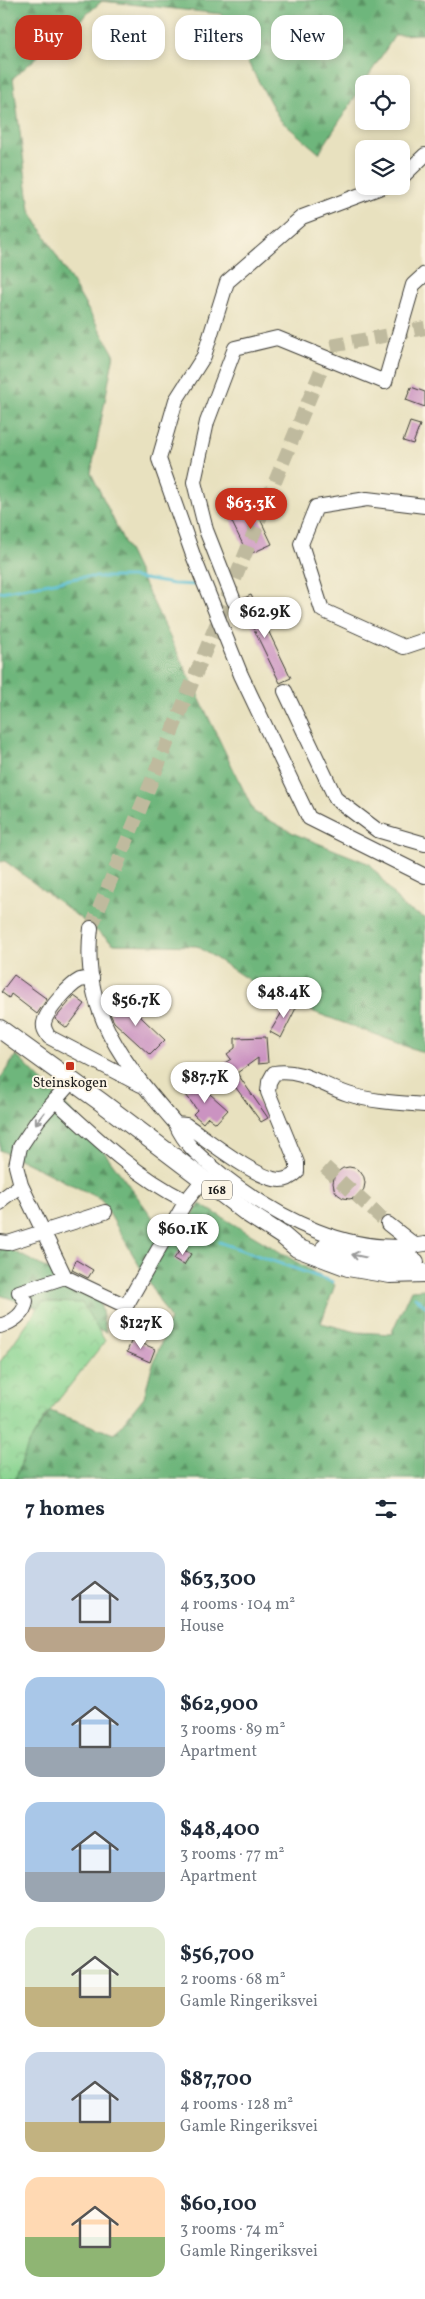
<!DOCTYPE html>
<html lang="en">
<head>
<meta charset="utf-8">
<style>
	body { margin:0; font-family:Vollkorn,serif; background:#f2f2f3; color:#1f2937; height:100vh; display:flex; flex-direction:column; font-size:19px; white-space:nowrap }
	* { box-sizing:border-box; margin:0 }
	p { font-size:16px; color:#747a83 }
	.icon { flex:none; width:28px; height:28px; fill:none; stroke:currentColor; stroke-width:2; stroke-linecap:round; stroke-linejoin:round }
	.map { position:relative; height:1479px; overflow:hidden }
	.details { display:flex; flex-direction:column; background:#fff; flex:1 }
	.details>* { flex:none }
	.banner { position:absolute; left:15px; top:15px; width:395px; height:45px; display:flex; gap:10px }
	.tools { position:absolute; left:355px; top:75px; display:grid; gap:10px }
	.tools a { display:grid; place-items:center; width:55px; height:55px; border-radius:10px; background:#fff; box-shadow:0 2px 8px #0003; font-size:25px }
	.price { position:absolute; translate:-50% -42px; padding:0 11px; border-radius:18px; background:#fff; color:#222; font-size:16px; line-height:32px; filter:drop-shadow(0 1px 2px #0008) }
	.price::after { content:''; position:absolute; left:50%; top:30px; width:15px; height:11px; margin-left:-8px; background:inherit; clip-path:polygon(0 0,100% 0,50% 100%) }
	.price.selected { background:#c8321e; color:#fff }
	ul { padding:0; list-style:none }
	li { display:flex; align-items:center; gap:15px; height:125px; padding:0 25px }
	li span { display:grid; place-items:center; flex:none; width:140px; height:100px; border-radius:15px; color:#555 }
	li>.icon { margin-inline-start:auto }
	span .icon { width:60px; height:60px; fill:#fffc; stroke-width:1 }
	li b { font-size:21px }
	h2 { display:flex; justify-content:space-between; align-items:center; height:60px; padding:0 25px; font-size:21px }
	.chip { padding:0 18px; border-radius:15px; background:#fff; box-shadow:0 2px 8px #0003; font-size:18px; line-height:45px }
	.chip.selected { background:#c8321e; color:#fff }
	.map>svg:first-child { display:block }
	.forest { fill:url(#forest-firs); stroke:#45694c }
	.park { fill:url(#park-crowns); stroke:#527856 }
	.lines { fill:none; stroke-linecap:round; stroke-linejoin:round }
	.stream { stroke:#56bed3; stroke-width:3 }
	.building { fill:#cb93c1 }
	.minor-tunnel { stroke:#bfba9e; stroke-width:14; stroke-dasharray:14 7; stroke-linecap:butt }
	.minor-casing { stroke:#3b3a34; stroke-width:16 }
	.major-casing { stroke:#3b3a34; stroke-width:20 }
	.minor { stroke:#fff; stroke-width:14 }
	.major { stroke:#fff; stroke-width:18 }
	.oneway { stroke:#999 }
	.poi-dot { fill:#c8321e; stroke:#fcf5e5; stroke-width:2 }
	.labels { text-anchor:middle; stroke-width:4; stroke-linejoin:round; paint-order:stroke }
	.shield { fill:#fcf5e5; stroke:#5f5d58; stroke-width:1 }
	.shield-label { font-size:12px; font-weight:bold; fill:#1c1c1c }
	.poi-label { font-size:14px; fill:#1c1c1c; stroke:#fcf5e5 }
</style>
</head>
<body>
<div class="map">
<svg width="425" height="1479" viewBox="0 0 425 1479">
	<defs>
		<pattern id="forest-firs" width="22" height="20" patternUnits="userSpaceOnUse" patternTransform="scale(1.25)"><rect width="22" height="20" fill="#6eb67b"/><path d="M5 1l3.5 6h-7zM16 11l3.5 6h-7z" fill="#5a9364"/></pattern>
		<pattern id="park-crowns" width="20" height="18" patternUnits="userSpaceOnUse" patternTransform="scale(1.25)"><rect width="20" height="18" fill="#89d491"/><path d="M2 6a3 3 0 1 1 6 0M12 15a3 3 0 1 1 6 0" fill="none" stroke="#76b57c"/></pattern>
	</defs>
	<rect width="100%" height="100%" fill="#fcf5e5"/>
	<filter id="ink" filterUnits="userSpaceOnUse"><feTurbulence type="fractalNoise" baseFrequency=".02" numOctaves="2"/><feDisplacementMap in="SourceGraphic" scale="10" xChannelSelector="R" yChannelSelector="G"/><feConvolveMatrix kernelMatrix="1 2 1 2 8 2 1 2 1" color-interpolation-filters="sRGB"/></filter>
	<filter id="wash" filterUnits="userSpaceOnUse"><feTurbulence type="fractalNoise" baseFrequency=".0096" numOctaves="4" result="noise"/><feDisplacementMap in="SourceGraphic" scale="20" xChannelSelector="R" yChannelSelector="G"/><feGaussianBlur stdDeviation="1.12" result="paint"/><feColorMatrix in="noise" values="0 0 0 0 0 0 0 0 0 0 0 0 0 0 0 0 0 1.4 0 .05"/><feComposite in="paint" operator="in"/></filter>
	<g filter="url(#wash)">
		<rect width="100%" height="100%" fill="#e8e1bf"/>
		<!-- forest -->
		<path class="forest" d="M 0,0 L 425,0 L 425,34 L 395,35 L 319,153 L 280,120 L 221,14 L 102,1 L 13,78 L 30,210 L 114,354 L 91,473 L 254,812 L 295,834 L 370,864 L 403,907 L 425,918 L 425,1053 L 276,998 L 197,946 L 114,944 L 5,861 L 0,862 Z
			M 16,1055 L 82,1122 L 173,1245 L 200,1204 L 335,1285 L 321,1323 L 357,1332 L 391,1334 L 411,1290 L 425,1289 L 425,1479 L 15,1479 L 28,1445 L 50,1411 L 114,1434 L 144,1397 L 151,1370 L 170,1319 L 101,1199 L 0,1150 L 0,1079 Z
			M 0,1244 L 99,1296 L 106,1332 L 0,1295 Z"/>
		<!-- park -->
		<path class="park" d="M 42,1302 L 82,1303 L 105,1341 L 45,1417 L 28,1445 L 15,1479 L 0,1479 L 0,1362 Z"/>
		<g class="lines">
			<!-- stream -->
			<path class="stream" d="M 0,592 L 82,577 L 132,577 L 173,584 L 198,585
				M 219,1242 L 333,1282
				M 415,1297 L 425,1306"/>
		</g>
		<g id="blocks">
			<!-- building -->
			<path class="building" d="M 411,387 L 425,392 L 425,407 L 406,400 Z
				M 410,422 L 420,425 L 413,444 L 403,441 Z
				M 253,504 L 272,544 L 248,555 L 229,516 Z
				M 251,595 L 291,678 L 280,683 L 242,605 L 242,599 Z
				M 14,975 L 47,999 L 37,1014 L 11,994 L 9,998 L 1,992 Z
				M 293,994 L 296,1008 L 281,1038 L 270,1032 Z
				M 74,996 L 85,1004 L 67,1028 L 55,1019 Z
				M 123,1000 L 165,1040 L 150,1055 L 114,1022 L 109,1012 Z
				M 266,1037 L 268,1063 L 258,1064 L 258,1058 L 237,1073 L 268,1118 L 261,1122 L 220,1066 L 231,1059 L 227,1054 L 235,1048 L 235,1038 Z
				M 198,1081 L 208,1096 L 210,1094 L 228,1110 L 216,1123 L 208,1117 L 203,1123 L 193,1114 L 197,1110 L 184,1092 Z
				M333 1183a16 16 0 1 1 32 0a16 16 0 1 1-32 0Z
				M 181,1248 L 191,1254 L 184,1265 L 174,1259 Z
				M 76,1260 L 93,1270 L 88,1278 L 72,1270 Z
				M 132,1339 L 155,1349 L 150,1362 L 127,1352 Z"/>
		</g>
	</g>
	<g filter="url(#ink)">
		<use href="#blocks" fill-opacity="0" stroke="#3b3a34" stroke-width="1"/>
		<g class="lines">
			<!-- minor-tunnel -->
			<path class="minor-tunnel" d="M 91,928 L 331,346 L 425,328
				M 325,1167 L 388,1224"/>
			<!-- minor casing -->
			<g class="minor-casing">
				<path id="minor" d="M 401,178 L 425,155
					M 384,186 L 302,217 L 227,282 L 204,356 L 176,400 L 159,459 L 194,558 L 241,675 L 309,818 L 425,876
					M 425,506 L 367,499 L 316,507 L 301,544 L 322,610 L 404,647 L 425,640
					M 234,601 L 206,530 L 194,482 L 207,422 L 235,348 L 277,338 L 385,382 L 413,285 L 425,274
					M 285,691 L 336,799 L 377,830 L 425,844
					M 91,928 C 80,1011 125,1065 176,1124
					M 92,978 C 89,979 84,979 80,980 C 70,985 46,1011 44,1023 C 43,1029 46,1032 49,1037 L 141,1085
					M 72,1081 L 38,1120 L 20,1147 L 16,1166 L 21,1185 L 65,1277 L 126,1306 L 186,1201 L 203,1180
					M 55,1100 C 96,1138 136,1176 186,1201
					M 425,1105 C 399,1103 373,1102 348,1094 C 323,1086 301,1068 274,1073 L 269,1082 L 268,1092 L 297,1163 L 297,1172 C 292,1177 287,1180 280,1180 C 256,1179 207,1139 186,1125 L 176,1124 C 185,1146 203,1159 221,1174 C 277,1218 351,1258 425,1244
					M 0,1203 L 2,1199 L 21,1185
					M 388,1224 L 416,1246
					M 0,1242 L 8,1243 L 105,1212
					M 0,1326 C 12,1322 25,1314 26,1301 L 19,1292 L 65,1277"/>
			</g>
			<!-- major casing -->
			<g class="major-casing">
				<path id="major" d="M 0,1029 L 101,1102 L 249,1214 L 283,1236 L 297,1248 L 348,1267 L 390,1274 L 425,1273
					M 325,1248 L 376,1260 L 415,1262"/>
			</g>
			<!-- minor -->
			<use href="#minor" class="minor"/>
			<!-- major -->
			<use href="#major" class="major"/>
		</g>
		<!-- one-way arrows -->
		<defs><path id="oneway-shaft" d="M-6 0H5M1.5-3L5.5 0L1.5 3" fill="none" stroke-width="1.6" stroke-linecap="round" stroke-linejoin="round" transform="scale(1.25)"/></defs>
		<g class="oneway">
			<use href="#oneway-shaft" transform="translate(40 1118) rotate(128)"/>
			<use href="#oneway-shaft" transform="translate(359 1256) rotate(-169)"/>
		</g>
	</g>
	<!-- markers -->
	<rect class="poi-dot" x="65" y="1061" width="10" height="10" rx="2.5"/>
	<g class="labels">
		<!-- shield labels -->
		<rect class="shield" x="202" y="1180.5" width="30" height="19" rx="4"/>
		<g class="shield-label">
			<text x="217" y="1194">168</text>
		</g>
		<!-- poi labels -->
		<g class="poi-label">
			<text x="70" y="1087">Steinskogen</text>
		</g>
	</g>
</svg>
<div class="tools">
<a><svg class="icon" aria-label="locate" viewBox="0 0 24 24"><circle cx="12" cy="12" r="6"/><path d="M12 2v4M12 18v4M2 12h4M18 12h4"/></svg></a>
<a><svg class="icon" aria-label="layers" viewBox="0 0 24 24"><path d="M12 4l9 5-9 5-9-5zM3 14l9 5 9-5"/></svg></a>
</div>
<b class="price selected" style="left:251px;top:530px">$63.3K</b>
<b class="price" style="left:265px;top:639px">$62.9K</b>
<b class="price" style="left:284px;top:1019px">$48.4K</b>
<b class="price" style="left:136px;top:1027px">$56.7K</b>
<b class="price" style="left:205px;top:1104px">$87.7K</b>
<b class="price" style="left:183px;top:1256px">$60.1K</b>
<b class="price" style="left:141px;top:1350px">$127K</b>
<div class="banner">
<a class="chip selected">Buy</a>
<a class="chip">Rent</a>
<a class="chip">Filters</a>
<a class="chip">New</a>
</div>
</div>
<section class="details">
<h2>7 homes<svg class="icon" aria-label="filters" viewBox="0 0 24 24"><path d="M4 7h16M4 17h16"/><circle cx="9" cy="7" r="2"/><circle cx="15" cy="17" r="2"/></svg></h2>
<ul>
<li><span style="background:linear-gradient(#c9d6e8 75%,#b9a48a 0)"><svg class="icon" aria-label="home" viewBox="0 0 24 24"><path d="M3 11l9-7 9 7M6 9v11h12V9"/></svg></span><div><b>$63,300</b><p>4 rooms · 104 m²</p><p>House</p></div></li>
<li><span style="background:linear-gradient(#a9c7e8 70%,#9aa5b1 0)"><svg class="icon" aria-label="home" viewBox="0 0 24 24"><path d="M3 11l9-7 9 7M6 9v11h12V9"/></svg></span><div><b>$62,900</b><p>3 rooms · 89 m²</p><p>Apartment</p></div></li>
<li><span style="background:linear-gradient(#a9c7e8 70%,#9aa5b1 0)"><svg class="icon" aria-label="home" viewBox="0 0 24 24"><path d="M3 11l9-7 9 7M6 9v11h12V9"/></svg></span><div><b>$48,400</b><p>3 rooms · 77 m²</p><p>Apartment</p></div></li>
<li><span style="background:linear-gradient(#dfe7d0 60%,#c2b280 0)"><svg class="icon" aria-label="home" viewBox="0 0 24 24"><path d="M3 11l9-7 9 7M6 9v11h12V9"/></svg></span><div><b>$56,700</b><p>2 rooms · 68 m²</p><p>Gamle Ringeriksvei</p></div></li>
<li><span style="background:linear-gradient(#c9d6e8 70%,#c2b280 0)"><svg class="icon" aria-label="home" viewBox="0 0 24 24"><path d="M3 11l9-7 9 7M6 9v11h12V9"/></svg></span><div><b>$87,700</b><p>4 rooms · 128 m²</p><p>Gamle Ringeriksvei</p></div></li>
<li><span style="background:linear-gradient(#ffd9b3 60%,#8fb573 0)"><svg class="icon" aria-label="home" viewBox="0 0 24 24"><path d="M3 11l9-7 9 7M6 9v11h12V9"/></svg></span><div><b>$60,100</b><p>3 rooms · 74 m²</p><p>Gamle Ringeriksvei</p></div></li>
</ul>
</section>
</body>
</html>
